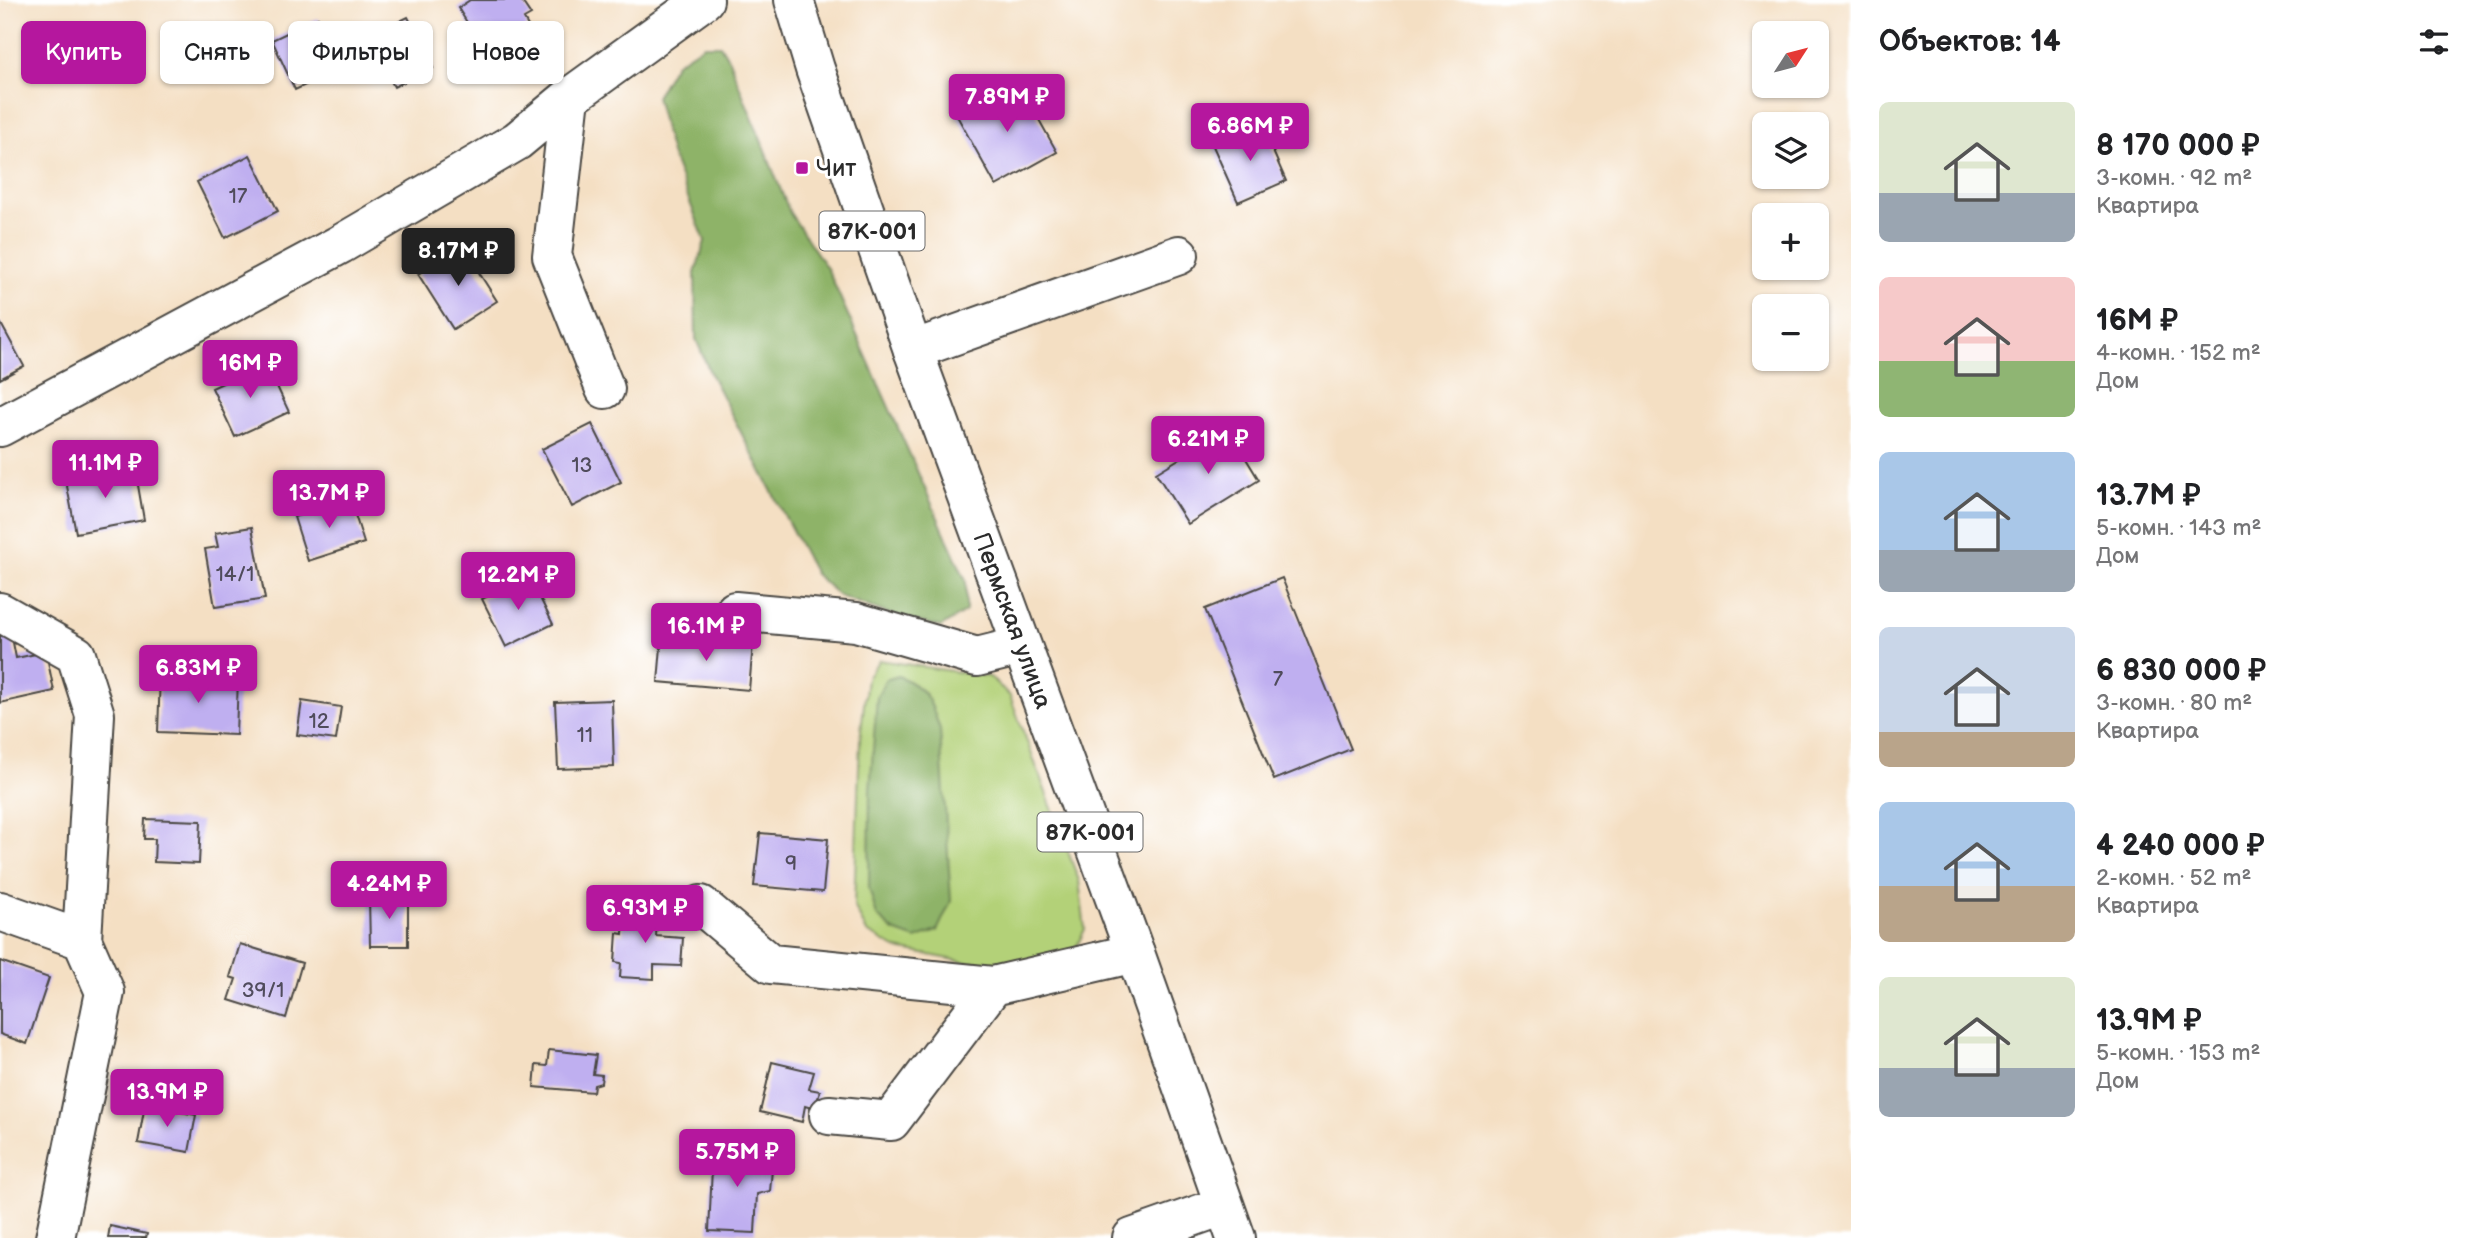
<!DOCTYPE html>
<html lang="ru">
<head>
<meta charset="utf-8">
<style>
	body { margin:0; font-family:"Balsamiq Sans",sans-serif; background:#f2f2f2; color:#202124; height:100vh; display:flex; flex-direction:column; font-size:26px; white-space:nowrap }
	* { box-sizing:border-box; margin:0 }
	p { font-size:23px; color:#757577 }
	.icon { flex:none; width:38px; height:38px; fill:none; stroke:currentColor; stroke-width:2; stroke-linecap:round; stroke-linejoin:round }
	.map { position:relative; flex:1; overflow:hidden }
	.panel { display:flex; flex-direction:column; background:#fff; width:630px }
	.panel>* { flex:none }
	.hud { position:absolute; left:21px; top:21px; width:665px; height:63px; display:flex; gap:14px }
	.needle { width:46px; rotate:54deg }
	.controls { position:absolute; left:1752px; top:21px; display:grid; gap:14px }
	.controls a { display:grid; place-items:center; width:77px; height:77px; border-radius:10px; background:#fff; box-shadow:0 2px 5px #0004; font-size:35px }
	.price { position:absolute; translate:-50% -60px; padding:0 16px; border-radius:7px; background:#b5179e; color:#fff; font-size:23px; line-height:46px; filter:drop-shadow(0 2px 4px #0008) }
	.price::after { content:''; position:absolute; left:50%; top:42px; width:21px; height:16px; margin-left:-10px; background:inherit; clip-path:polygon(0 0,100% 0,50% 100%) }
	.price.current { background:#222; color:#fff }
	ul { padding:0; list-style:none }
	li { display:flex; align-items:center; gap:21px; height:175px; padding:0 28px }
	li span { display:grid; place-items:center; flex:none; width:196px; height:140px; border-radius:10px; color:#555 }
	li>.icon { margin-inline-start:auto }
	span .icon { width:84px; height:84px; fill:#fffc; stroke-width:1 }
	li b { font-size:30px }
	h2 { display:flex; justify-content:space-between; align-items:center; height:84px; padding:0 28px; font-size:30px }
	.tag { padding:0 24px; border-radius:10px; background:#fff; box-shadow:0 2px 5px #0004; font-size:24px; line-height:63px }
	.tag.current { background:#b5179e; color:#fff }
	main { display:flex; flex:1; min-height:0 }
	.map>svg:first-child { display:block }
	.green { fill:#b3d178; stroke:#6f7e52; stroke-width:2 }
	.forest { fill:#8eb368; stroke:#5c6f4a; stroke-width:2 }
	.building { fill:#bfaff0 }
	.lines { fill:none; stroke-linecap:round; stroke-linejoin:round }
	.minor-casing { stroke:#494642; stroke-width:42 }
	.major-casing { stroke:#494642; stroke-width:42 }
	.minor { stroke:#fff; stroke-width:38 }
	.major { stroke:#fff; stroke-width:38 }
	.poi-dot { fill:#b5179e; stroke:#fff; stroke-width:2.5 }
	.labels { text-anchor:middle; stroke-width:6; stroke-linejoin:round; paint-order:stroke }
	.number-label { font-size:21px; fill:#504c5c }
	.shield { fill:#fff; stroke:#6b6b6b; stroke-width:2 }
	.shield-label { font-size:23px; font-weight:bold; fill:#2b2b2b }
	.poi-label { font-size:24px; fill:#2b2b2b; stroke:#fff; text-anchor:start }
	.street-label { font-size:24px; fill:#2b2b2b; stroke:#fff }
</style>
</head>
<body>
<main>
<div class="map">
<svg width="1851" height="1238" viewBox="0 0 1851 1238">
	<rect width="100%" height="100%" fill="#fff"/>
	<filter id="ink" filterUnits="userSpaceOnUse"><feTurbulence type="fractalNoise" baseFrequency=".0143" numOctaves="2"/><feDisplacementMap in="SourceGraphic" scale="14" xChannelSelector="R" yChannelSelector="G"/><feConvolveMatrix kernelMatrix="1 2 1 2 8 2 1 2 1" color-interpolation-filters="sRGB"/></filter>
	<filter id="wash" filterUnits="userSpaceOnUse"><feTurbulence type="fractalNoise" baseFrequency=".00686" numOctaves="4" result="noise"/><feDisplacementMap in="SourceGraphic" scale="28" xChannelSelector="R" yChannelSelector="G"/><feGaussianBlur stdDeviation="1.57" result="paint"/><feColorMatrix in="noise" values="0 0 0 0 0 0 0 0 0 0 0 0 0 0 0 0 0 1.4 0 .05"/><feComposite in="paint" operator="in"/></filter>
	<g filter="url(#wash)">
		<rect width="100%" height="100%" fill="#f4dfc3"/>
		<!-- green -->
		<path class="green" d="M 879,660 L 990,677 L 1010,696 L 1079,881 L 1085,929 L 1076,948 L 1019,965 L 966,962 L 897,949 L 867,932 L 854,906 L 860,740 L 867,678 Z"/>
		<!-- forest -->
		<path class="forest" d="M 704,45 L 720,45 L 729,60 L 790,213 L 828,270 L 966,581 L 966,611 L 941,627 L 898,617 L 839,596 L 815,574 L 711,375 L 696,339 L 695,273 L 705,241 L 671,154 L 656,97 L 675,64 Z
			M 898,676 C 927,688 931,701 940,730 L 951,901 L 937,931 L 916,939 L 894,931 L 877,916 L 869,888 L 870,790 L 877,697 L 885,680 Z"/>
		<g id="blocks">
			<!-- building -->
			<path class="building" d="M 470,0 L 521,0 L 531,15 L 524,19 L 528,26 L 498,46 L 490,33 L 478,40 L 458,8 Z
				M 408,17 L 433,68 L 394,87 L 369,36 Z
				M 318,18 L 342,68 L 295,90 L 272,40 Z
				M 1018,82 L 1057,152 L 996,186 L 957,116 Z
				M 1261,124 L 1286,181 L 1238,202 L 1213,146 Z
				M 250,155 L 278,211 L 225,238 L 197,182 Z
				M 462,246 L 497,301 L 453,329 L 418,274 Z
				M 0,322 L 24,366 L 0,379 Z
				M 266,363 L 289,412 L 235,437 L 212,388 Z
				M 592,424 L 621,482 L 572,507 L 542,449 Z
				M 1228,429 L 1259,480 L 1188,524 L 1156,473 Z
				M 135,468 L 144,520 L 76,533 L 66,481 Z
				M 350,499 L 364,543 L 308,561 L 294,517 Z
				M 252,527 L 265,599 L 215,607 L 205,549 L 218,547 L 215,533 Z
				M 529,576 L 553,624 L 506,647 L 482,599 Z
				M 1282,578 L 1351,749 L 1274,780 L 1205,609 Z
				M 10,627 L 16,658 L 46,652 L 54,691 L 0,703 L 0,629 Z
				M 662,635 L 753,643 L 749,690 L 658,682 Z
				M 160,674 L 238,677 L 236,735 L 158,732 Z
				M 612,700 L 614,767 L 558,769 L 555,702 Z
				M 302,701 L 341,707 L 336,740 L 297,735 Z
				M 145,819 L 201,821 L 199,864 L 154,862 L 155,839 L 144,839 Z
				M 760,833 L 828,839 L 823,892 L 754,886 Z
				M 369,897 L 408,897 L 408,946 L 370,946 Z
				M 625,907 L 658,909 L 656,936 L 683,938 L 681,966 L 654,965 L 654,979 L 620,977 L 621,963 L 615,962 L 617,933 L 623,934 Z
				M 240,944 L 302,963 L 286,1018 L 229,1000 L 236,979 L 230,977 Z
				M 0,961 L 49,978 L 27,1044 L 0,1034 Z
				M 549,1050 L 596,1055 L 593,1074 L 602,1075 L 601,1083 L 594,1085 L 593,1092 L 534,1087 L 536,1065 L 547,1066 Z
				M 772,1062 L 814,1072 L 809,1089 L 820,1091 L 815,1109 L 805,1106 L 802,1122 L 760,1112 Z
				M 145,1105 L 196,1115 L 189,1152 L 138,1143 Z
				M 713,1147 L 761,1149 L 760,1166 L 772,1170 L 770,1191 L 757,1194 L 755,1233 L 709,1231 Z
				M 110,1226 L 147,1234 L 146,1238 L 108,1238 Z"/>
		</g>
	</g>
	<g filter="url(#ink)">
		<use href="#blocks" fill-opacity="0" stroke="#494642" stroke-width="2"/>
		<g class="lines">
			<!-- minor casing -->
			<g class="minor-casing">
				<path id="minor" d="M 570,97 L 552,256 L 605,389
					M 913,350 L 1179,255
					M 0,427 L 341,244 L 517,141 L 570,97 L 704,0
					M 735,611 L 856,622 L 977,657 L 1021,646
					M 0,612 L 76,655 L 95,715 L 82,940 L 0,911
					M 701,905 L 771,964 L 993,986 L 891,1121 L 829,1115
					M 993,986 L 1135,953
					M 55,1238 L 105,992 L 82,940
					M 1132,1238 L 1223,1206"/>
			</g>
			<!-- major casing -->
			<g class="major-casing">
				<g id="major">
					<path id="s1" d="M 794,0 L 815,69 L 913,350 L 1135,953 L 1236,1238"/>
				</g>
			</g>
			<!-- minor -->
			<use href="#minor" class="minor"/>
			<!-- major -->
			<use href="#major" class="major"/>
		</g>
	</g>
	<!-- markers -->
	<rect class="poi-dot" x="795" y="161" width="14" height="14" rx="3.5"/>
	<g class="labels">
		<!-- number labels -->
		<g class="number-label">
			<text x="238" y="203">17</text>
			<text x="582" y="472">13</text>
			<text x="235" y="581">14/1</text>
			<text x="1278" y="686">7</text>
			<text x="319" y="728">12</text>
			<text x="585" y="742">11</text>
			<text x="791" y="870">9</text>
			<text x="263" y="997">39/1</text>
		</g>
		<!-- shield labels -->
		<g class="shield">
			<rect x="819.5" y="211.5" width="105" height="39" rx="5"/>
			<rect x="1037.5" y="812.5" width="105" height="39" rx="5"/>
		</g>
		<g class="shield-label">
			<text x="872" y="239">87К-001</text>
			<text x="1090" y="840">87К-001</text>
		</g>
		<!-- poi labels -->
		<g class="poi-label">
			<text x="816" y="176">Чит</text>
		</g>
		<!-- street labels -->
		<g class="street-label">
			<text dy="8" stroke="none"><textPath href="#s1" startOffset="658">Пермская улица</textPath></text>
		</g>
	</g>
</svg>
<div class="controls">
<a><svg class="needle" viewBox="-14 -14 28 28"><path d="M0-13l5 13h-10z" fill="#e53935"/><path d="M0 13l5-13h-10z" fill="#757577"/></svg></a>
<a><svg class="icon" aria-label="layers" viewBox="0 0 24 24"><path d="M12 4l9 5-9 5-9-5zM3 14l9 5 9-5"/></svg></a>
<a>+</a>
<a>−</a>
</div>
<b class="price" style="left:1007px;top:134px">7.89M ₽</b>
<b class="price" style="left:1250px;top:163px">6.86M ₽</b>
<b class="price current" style="left:458px;top:288px">8.17M ₽</b>
<b class="price" style="left:250px;top:400px">16M ₽</b>
<b class="price" style="left:1208px;top:476px">6.21M ₽</b>
<b class="price" style="left:105px;top:500px">11.1M ₽</b>
<b class="price" style="left:329px;top:530px">13.7M ₽</b>
<b class="price" style="left:518px;top:612px">12.2M ₽</b>
<b class="price" style="left:706px;top:663px">16.1M ₽</b>
<b class="price" style="left:198px;top:705px">6.83M ₽</b>
<b class="price" style="left:389px;top:921px">4.24M ₽</b>
<b class="price" style="left:645px;top:945px">6.93M ₽</b>
<b class="price" style="left:167px;top:1129px">13.9M ₽</b>
<b class="price" style="left:737px;top:1189px">5.75M ₽</b>
<div class="hud">
<a class="tag current">Купить</a>
<a class="tag">Снять</a>
<a class="tag">Фильтры</a>
<a class="tag">Новое</a>
</div>
</div>
<section class="panel">
<h2>Объектов: 14<svg class="icon" aria-label="filters" viewBox="0 0 24 24"><path d="M4 7h16M4 17h16"/><circle cx="9" cy="7" r="2"/><circle cx="15" cy="17" r="2"/></svg></h2>
<ul>
<li><span style="background:linear-gradient(#dfe7d0 65%,#9aa5b1 0)"><svg class="icon" aria-label="home" viewBox="0 0 24 24"><path d="M3 11l9-7 9 7M6 9v11h12V9"/></svg></span><div><b>8 170 000 ₽</b><p>3-комн. · 92 m²</p><p>Квартира</p></div></li>
<li><span style="background:linear-gradient(#f6c9c9 60%,#8fb573 0)"><svg class="icon" aria-label="home" viewBox="0 0 24 24"><path d="M3 11l9-7 9 7M6 9v11h12V9"/></svg></span><div><b>16M ₽</b><p>4-комн. · 152 m²</p><p>Дом</p></div></li>
<li><span style="background:linear-gradient(#a9c7e8 70%,#9aa5b1 0)"><svg class="icon" aria-label="home" viewBox="0 0 24 24"><path d="M3 11l9-7 9 7M6 9v11h12V9"/></svg></span><div><b>13.7M ₽</b><p>5-комн. · 143 m²</p><p>Дом</p></div></li>
<li><span style="background:linear-gradient(#c9d6e8 75%,#b9a48a 0)"><svg class="icon" aria-label="home" viewBox="0 0 24 24"><path d="M3 11l9-7 9 7M6 9v11h12V9"/></svg></span><div><b>6 830 000 ₽</b><p>3-комн. · 80 m²</p><p>Квартира</p></div></li>
<li><span style="background:linear-gradient(#a9c7e8 60%,#b9a48a 0)"><svg class="icon" aria-label="home" viewBox="0 0 24 24"><path d="M3 11l9-7 9 7M6 9v11h12V9"/></svg></span><div><b>4 240 000 ₽</b><p>2-комн. · 52 m²</p><p>Квартира</p></div></li>
<li><span style="background:linear-gradient(#dfe7d0 65%,#9aa5b1 0)"><svg class="icon" aria-label="home" viewBox="0 0 24 24"><path d="M3 11l9-7 9 7M6 9v11h12V9"/></svg></span><div><b>13.9M ₽</b><p>5-комн. · 153 m²</p><p>Дом</p></div></li>
</ul>
</section>
</main>
</body>
</html>
